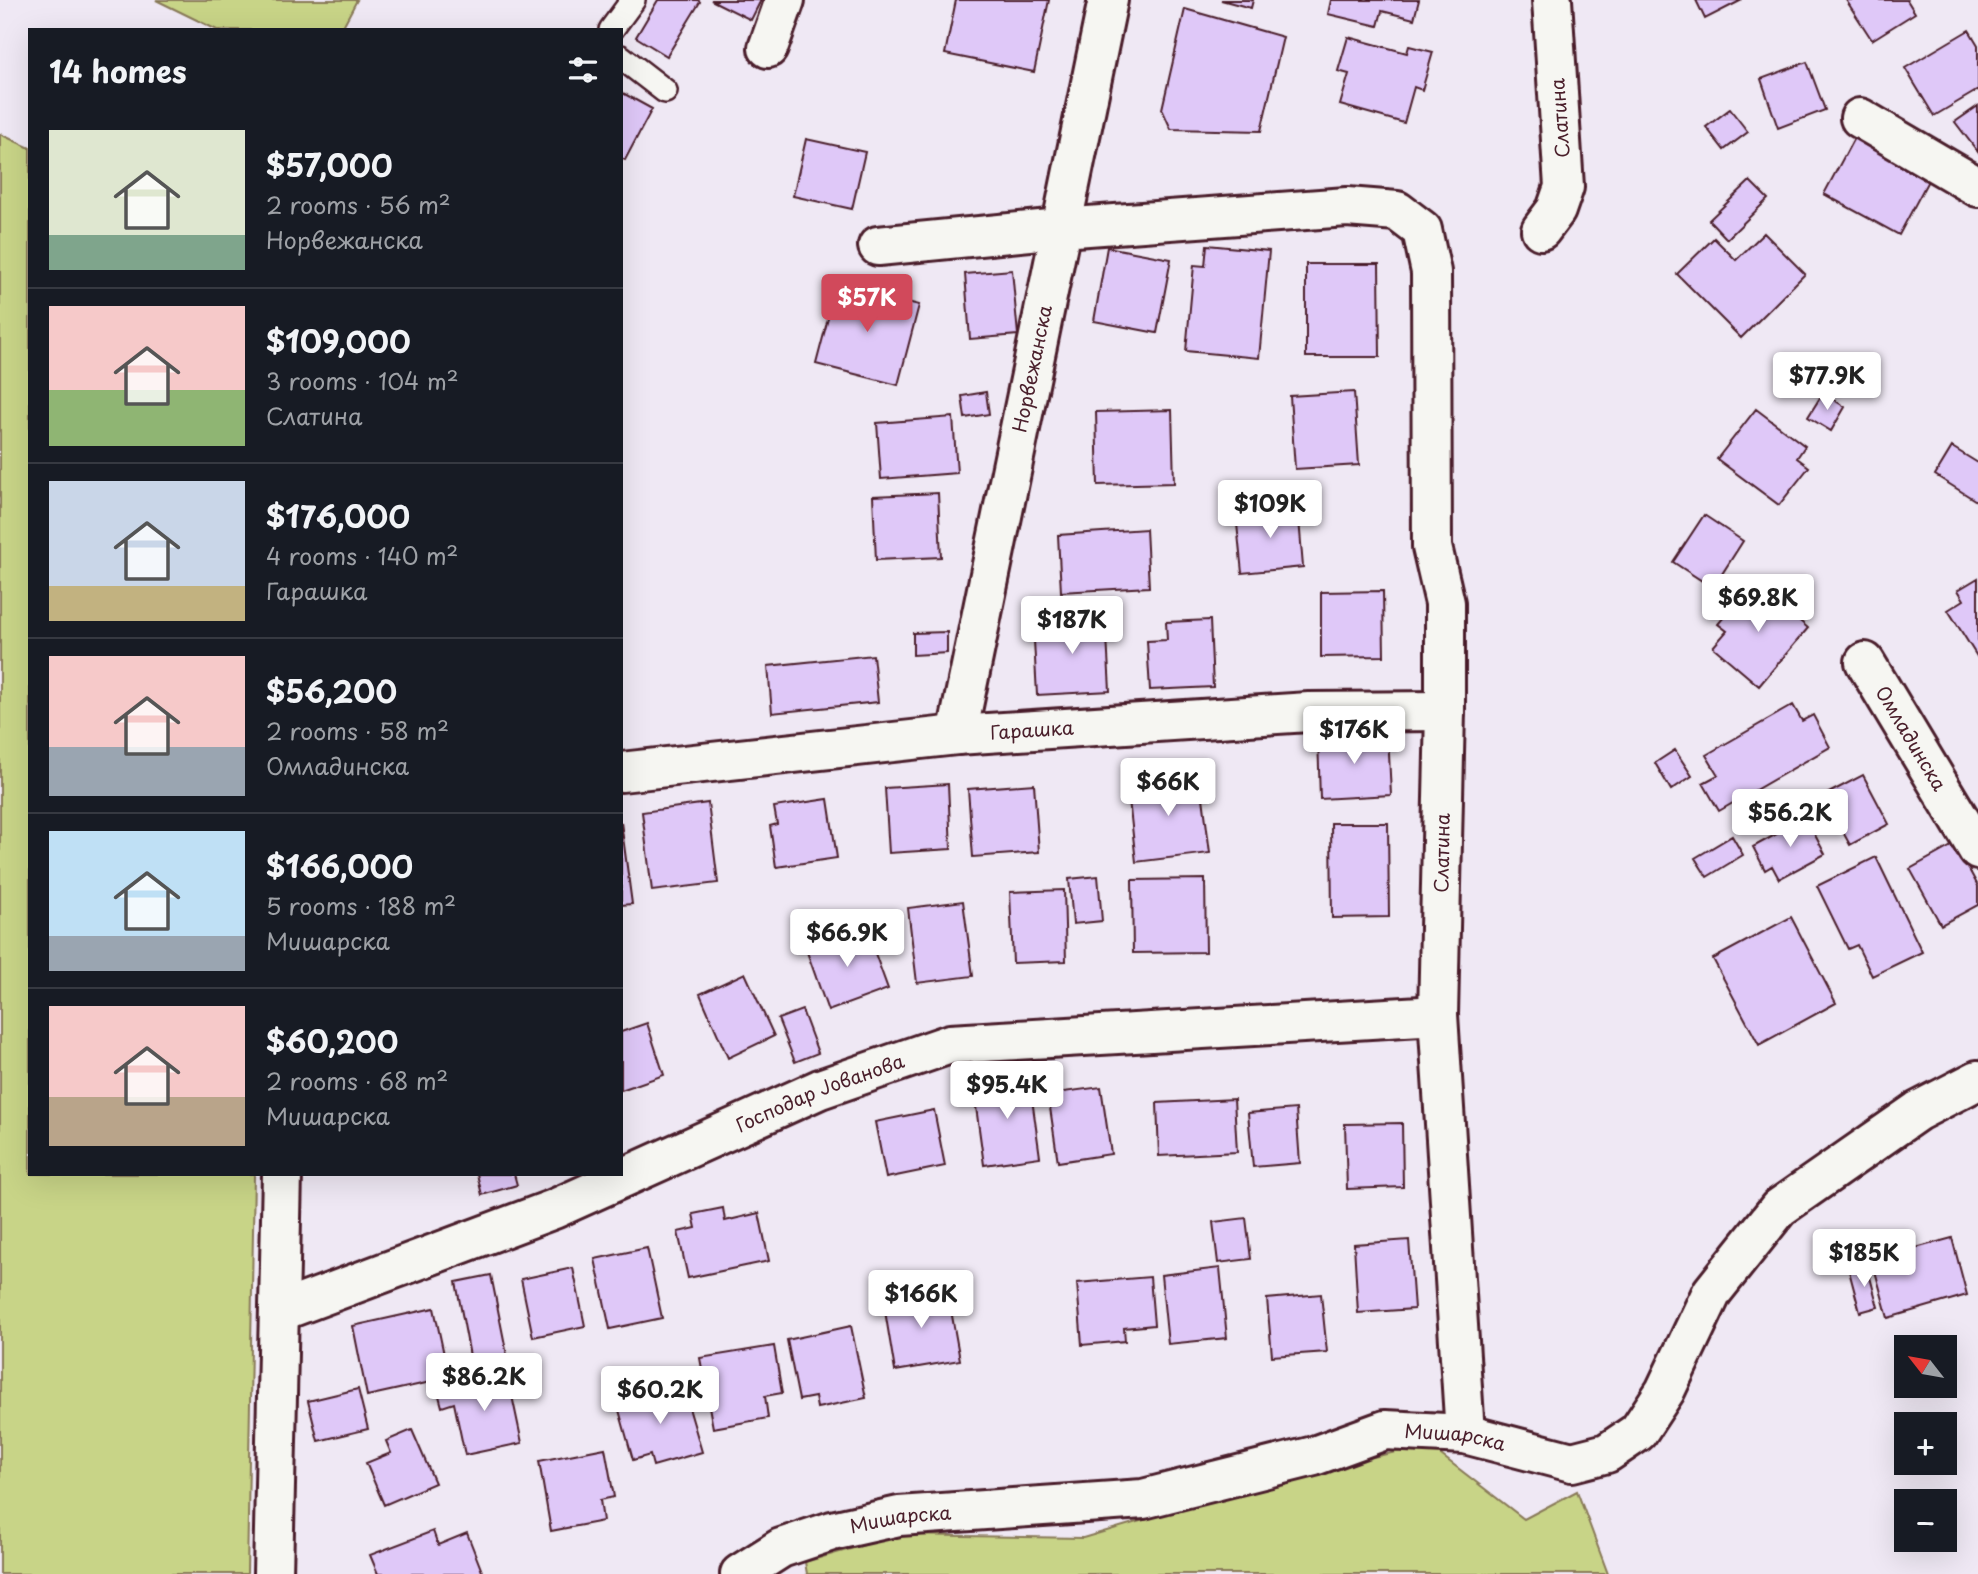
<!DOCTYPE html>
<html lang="en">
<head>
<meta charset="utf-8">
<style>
	body { margin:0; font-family:"Playpen Sans",sans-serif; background:#242831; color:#f1f3f6; height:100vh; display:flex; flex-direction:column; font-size:26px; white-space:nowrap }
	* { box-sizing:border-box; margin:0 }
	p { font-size:23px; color:#9ea1a6 }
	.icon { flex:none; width:38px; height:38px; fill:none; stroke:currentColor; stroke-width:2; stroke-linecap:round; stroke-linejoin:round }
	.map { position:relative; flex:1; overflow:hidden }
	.side { position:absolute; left:28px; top:28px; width:595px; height:1148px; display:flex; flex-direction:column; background:#171b24; border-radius:0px; box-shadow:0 7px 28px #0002 }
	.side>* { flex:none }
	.needle { width:46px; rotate:301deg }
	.fabs { position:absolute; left:1894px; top:1335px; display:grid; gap:14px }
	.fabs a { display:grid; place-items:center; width:63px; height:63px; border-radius:0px; background:#171b24; box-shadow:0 7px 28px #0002; font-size:35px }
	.price { position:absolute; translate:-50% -60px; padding:0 16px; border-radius:7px; background:#fff; color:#222; font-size:23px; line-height:46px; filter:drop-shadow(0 2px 4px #0008) }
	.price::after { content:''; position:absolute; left:50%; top:42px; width:21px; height:16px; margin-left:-10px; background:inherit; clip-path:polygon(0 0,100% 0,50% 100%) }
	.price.on { background:#d1495b; color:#fff }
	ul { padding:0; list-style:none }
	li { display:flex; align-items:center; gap:21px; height:175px; padding:0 21px }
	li+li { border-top:2px solid #363941 }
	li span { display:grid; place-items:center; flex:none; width:196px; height:140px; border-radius:0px; color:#555 }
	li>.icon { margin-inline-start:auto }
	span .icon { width:84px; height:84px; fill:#fffc; stroke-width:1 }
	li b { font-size:30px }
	h2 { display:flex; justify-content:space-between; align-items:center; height:84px; padding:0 21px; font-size:30px }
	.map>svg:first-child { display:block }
	.green { fill:#c8d487; stroke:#897a59; stroke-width:2 }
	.building { fill:#dfc8f8; stroke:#4a1f2b; stroke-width:2 }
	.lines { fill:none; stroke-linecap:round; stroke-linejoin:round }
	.lane-casing { stroke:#4a1f2b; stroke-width:28 }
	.street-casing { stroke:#4a1f2b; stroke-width:44 }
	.lane { stroke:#f6f6f2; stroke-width:23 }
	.street { stroke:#f6f6f2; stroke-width:38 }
	.labels { text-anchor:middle; stroke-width:6; stroke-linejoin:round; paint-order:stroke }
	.street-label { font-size:19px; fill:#4a1f2b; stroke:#f6f6f2 }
</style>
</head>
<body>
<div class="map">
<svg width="1978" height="1574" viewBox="0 0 1978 1574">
	<rect width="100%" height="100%" fill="#efe8f4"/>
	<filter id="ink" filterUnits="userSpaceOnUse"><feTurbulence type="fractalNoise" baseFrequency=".0143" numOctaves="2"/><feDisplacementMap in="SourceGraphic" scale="14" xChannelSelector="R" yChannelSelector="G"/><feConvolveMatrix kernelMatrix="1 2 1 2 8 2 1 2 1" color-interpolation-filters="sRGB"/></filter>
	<g filter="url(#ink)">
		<!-- green -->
		<path class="green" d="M 156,0 L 357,0 L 341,30 L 217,30 Z
			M 0,134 L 30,148 L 30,1174 L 254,1174 L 247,1574 L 0,1574 Z
			M 1428,1445 L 1524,1519 L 1577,1491 L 1608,1574 L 807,1574 L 805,1562 L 899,1535 L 1083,1538 L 1309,1471 Z"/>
		<!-- building -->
		<path class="building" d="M 658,0 L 698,0 L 700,2 L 667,56 L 636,37 Z
			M 711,0 L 761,0 L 751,20 Z
			M 956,0 L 1049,0 L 1034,72 L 945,54 Z
			M 1221,0 L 1253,0 L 1251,8 Z
			M 1331,0 L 1419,0 L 1414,19 L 1382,11 L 1378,26 L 1328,14 Z
			M 1696,0 L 1742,0 L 1705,19 Z
			M 1846,0 L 1907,0 L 1915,13 L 1872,40 Z
			M 1185,9 L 1283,37 L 1261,131 L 1171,129 L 1162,109 Z
			M 1969,30 L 1978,45 L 1978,90 L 1934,116 L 1905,68 Z
			M 1348,37 L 1407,53 L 1409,46 L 1433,52 L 1422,90 L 1414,87 L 1404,123 L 1340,105 L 1349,74 L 1338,71 Z
			M 1807,62 L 1825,110 L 1778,128 L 1761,79 Z
			M 621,92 L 652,109 L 625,160 L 621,158 Z
			M 1978,106 L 1978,152 L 1955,122 Z
			M 1730,109 L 1748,132 L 1724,150 L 1706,127 Z
			M 1856,134 L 1931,175 L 1899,235 L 1824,194 Z
			M 806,139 L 865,152 L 852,209 L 793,196 Z
			M 1750,181 L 1768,199 L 1727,239 L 1709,220 Z
			M 1764,233 L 1805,274 L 1741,338 L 1677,274 L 1714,238 L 1736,260 Z
			M 1207,245 L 1269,251 L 1259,358 L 1186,351 L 1194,265 L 1205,266 Z
			M 1107,247 L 1171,259 L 1157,333 L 1094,321 Z
			M 1306,264 L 1379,264 L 1380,357 L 1306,357 Z
			M 1012,270 L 1018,335 L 970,339 L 965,274 Z
			M 837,284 L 919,305 L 898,385 L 816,364 Z
			M 986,392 L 989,414 L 965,418 L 962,396 Z
			M 1354,392 L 1359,465 L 1295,469 L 1290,396 Z
			M 1823,393 L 1845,407 L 1831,431 L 1808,417 Z
			M 1756,409 L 1805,446 L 1797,458 L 1809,467 L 1779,505 L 1717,459 Z
			M 1172,410 L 1174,483 L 1098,485 L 1096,412 Z
			M 953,417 L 957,473 L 881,479 L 877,423 Z
			M 1952,447 L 1978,463 L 1978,502 L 1935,475 Z
			M 938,493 L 941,557 L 876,560 L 873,496 Z
			M 1298,507 L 1303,567 L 1242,573 L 1236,514 Z
			M 1704,515 L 1743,541 L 1713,588 L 1673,562 Z
			M 1146,529 L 1149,587 L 1061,592 L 1058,535 Z
			M 1978,578 L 1978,658 L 1948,610 L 1964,600 L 1958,590 Z
			M 1754,581 L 1808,628 L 1759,686 L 1713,647 L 1727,631 L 1718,624 Z
			M 1383,591 L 1384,656 L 1321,657 L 1321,592 Z
			M 1106,618 L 1110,691 L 1037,695 L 1033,622 Z
			M 1210,620 L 1213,687 L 1150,690 L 1147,641 L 1167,640 L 1166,622 Z
			M 947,632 L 947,653 L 913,655 L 913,633 Z
			M 873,655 L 878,702 L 772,713 L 768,666 Z
			M 1793,705 L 1802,721 L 1813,715 L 1830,747 L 1719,811 L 1703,783 L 1718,775 L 1706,755 Z
			M 1388,733 L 1391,795 L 1320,799 L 1318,737 Z
			M 1675,750 L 1692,776 L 1671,790 L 1655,763 Z
			M 1200,774 L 1210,853 L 1136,862 L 1127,782 Z
			M 1863,775 L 1889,824 L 1850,845 L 1823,796 Z
			M 948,784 L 951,849 L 889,853 L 885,788 Z
			M 1034,784 L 1039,852 L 973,857 L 968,789 Z
			M 828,799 L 837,858 L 776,867 L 770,826 L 777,824 L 774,807 Z
			M 708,803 L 718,883 L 652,891 L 642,812 Z
			M 1806,818 L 1825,854 L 1779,879 L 1772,866 L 1765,870 L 1753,847 Z
			M 621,822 L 632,904 L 621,905 Z
			M 1331,823 L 1388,823 L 1389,917 L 1332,918 Z
			M 1732,836 L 1743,855 L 1707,877 L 1695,858 Z
			M 1955,844 L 1978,886 L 1978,905 L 1941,925 L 1910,869 Z
			M 1876,857 L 1922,952 L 1872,976 L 1857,945 L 1848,949 L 1817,886 Z
			M 1098,876 L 1102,921 L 1073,924 L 1069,879 Z
			M 1205,879 L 1206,952 L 1133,953 L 1132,880 Z
			M 1064,890 L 1066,961 L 1013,963 L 1010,892 Z
			M 963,901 L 973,976 L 917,983 L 908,908 Z
			M 1791,917 L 1836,1003 L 1759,1045 L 1713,959 Z
			M 865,926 L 888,989 L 828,1011 L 806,949 Z
			M 745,973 L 774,1036 L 728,1058 L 700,994 Z
			M 802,1010 L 818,1053 L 795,1062 L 778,1019 Z
			M 647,1023 L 664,1075 L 621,1090 L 621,1032 Z
			M 1029,1077 L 1040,1157 L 984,1165 L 973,1085 Z
			M 1101,1087 L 1111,1154 L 1058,1162 L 1048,1094 Z
			M 1234,1099 L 1237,1152 L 1159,1156 L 1157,1103 Z
			M 1296,1109 L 1300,1163 L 1253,1167 L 1248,1113 Z
			M 934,1110 L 945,1166 L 886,1178 L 875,1122 Z
			M 1402,1123 L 1403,1187 L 1347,1189 L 1345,1124 Z
			M 477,1174 L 514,1174 L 517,1185 L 482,1195 Z
			M 723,1208 L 725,1221 L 759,1213 L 769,1261 L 688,1278 L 678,1232 L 696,1228 L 693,1214 Z
			M 1246,1218 L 1251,1259 L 1218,1263 L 1213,1222 Z
			M 1952,1238 L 1967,1295 L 1888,1318 L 1872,1260 Z
			M 1409,1240 L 1414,1309 L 1358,1313 L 1354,1244 Z
			M 647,1248 L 662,1318 L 610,1329 L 595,1259 Z
			M 1867,1266 L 1878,1307 L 1860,1312 L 1849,1271 Z
			M 573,1268 L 585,1326 L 533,1337 L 521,1279 Z
			M 1220,1268 L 1227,1338 L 1168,1344 L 1161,1275 Z
			M 491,1275 L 509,1365 L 473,1372 L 456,1282 Z
			M 1150,1277 L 1154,1325 L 1124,1328 L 1125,1341 L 1082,1345 L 1077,1283 Z
			M 947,1288 L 960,1360 L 895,1371 L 883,1299 Z
			M 1321,1294 L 1327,1352 L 1272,1356 L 1267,1299 Z
			M 434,1308 L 449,1378 L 367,1396 L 353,1326 Z
			M 851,1326 L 866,1398 L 817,1408 L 815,1397 L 799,1400 L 787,1340 Z
			M 774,1346 L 782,1393 L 765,1396 L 768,1418 L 713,1428 L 700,1358 Z
			M 507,1372 L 522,1443 L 465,1455 L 454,1403 L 442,1407 L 437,1388 Z
			M 682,1384 L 702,1452 L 653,1466 L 650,1455 L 633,1460 L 617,1403 Z
			M 358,1389 L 368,1429 L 318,1441 L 308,1401 Z
			M 412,1430 L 435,1483 L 384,1505 L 366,1463 L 391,1453 L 386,1441 Z
			M 605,1448 L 614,1497 L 600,1500 L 603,1521 L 551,1531 L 539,1461 Z
			M 433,1531 L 438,1545 L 467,1533 L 483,1574 L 378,1574 L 370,1555 Z"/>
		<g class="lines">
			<!-- lane casing -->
			<g class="lane-casing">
				<path id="lane" d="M 611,30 L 633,0
					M 621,57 L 665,91"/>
			</g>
			<!-- street casing -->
			<g class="street-casing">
				<g id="street">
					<path d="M 768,48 L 785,0"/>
					<path d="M 1860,118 L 1978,187"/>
					<path d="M 1541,230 L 1556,210 L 1564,187 L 1552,0"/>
					<path d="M 878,246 L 1061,228 L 1347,207 L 1397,211 L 1422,230 L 1431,272 L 1432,547 L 1445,603 L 1445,711 L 1438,1015 L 1465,1434"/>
					<path id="s1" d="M 1865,662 L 1978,850"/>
					<path id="s2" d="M 957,735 L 1108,0"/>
					<path id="s3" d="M 621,772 L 957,735 L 1309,712 L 1445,711"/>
					<path id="s4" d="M 279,1312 L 554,1209 L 820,1089 L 950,1044 L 1438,1015"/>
					<path d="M 273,1574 L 282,1174"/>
					<path id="s5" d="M 740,1574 L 781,1548 L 832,1531 L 899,1516 L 1143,1499 L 1314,1456 L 1385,1430 L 1465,1434 L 1572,1462 L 1607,1453 L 1638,1432 L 1665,1391 L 1712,1292 L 1779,1208 L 1918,1111 L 1978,1080"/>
				</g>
			</g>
			<!-- lane -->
			<use href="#lane" class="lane"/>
			<!-- street -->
			<use href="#street" class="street"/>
		</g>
	</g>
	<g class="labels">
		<!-- street labels -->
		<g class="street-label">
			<text transform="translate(1560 118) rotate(-94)" y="7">Слатина</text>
			<text dy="7" stroke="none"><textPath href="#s2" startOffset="374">Норвежанска</textPath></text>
			<text dy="7" stroke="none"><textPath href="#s3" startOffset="413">Гарашка</textPath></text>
			<text dy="7" stroke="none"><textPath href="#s1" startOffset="89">Омладинска</textPath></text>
			<text transform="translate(1442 853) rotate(-89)" y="7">Слатина</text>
			<text dy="7" stroke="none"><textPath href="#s4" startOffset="584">Господар Јованова</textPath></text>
			<text dy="7" stroke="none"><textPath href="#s5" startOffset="738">Мишарска</textPath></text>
			<text dy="7" stroke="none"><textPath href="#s5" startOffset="172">Мишарска</textPath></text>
		</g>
	</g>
</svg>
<div class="fabs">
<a><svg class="needle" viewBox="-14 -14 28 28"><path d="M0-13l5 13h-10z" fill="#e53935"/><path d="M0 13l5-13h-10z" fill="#9ea1a6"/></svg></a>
<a>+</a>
<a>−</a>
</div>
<b class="price on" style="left:867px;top:334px">$57K</b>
<b class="price" style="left:1827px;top:412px">$77.9K</b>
<b class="price" style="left:1270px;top:540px">$109K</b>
<b class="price" style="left:1758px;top:634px">$69.8K</b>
<b class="price" style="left:1072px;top:656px">$187K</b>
<b class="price" style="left:1354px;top:766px">$176K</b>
<b class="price" style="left:1168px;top:818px">$66K</b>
<b class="price" style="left:1790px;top:849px">$56.2K</b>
<b class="price" style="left:847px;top:969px">$66.9K</b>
<b class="price" style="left:1007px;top:1121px">$95.4K</b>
<b class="price" style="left:1864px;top:1289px">$185K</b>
<b class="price" style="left:921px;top:1330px">$166K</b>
<b class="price" style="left:484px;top:1413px">$86.2K</b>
<b class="price" style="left:660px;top:1426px">$60.2K</b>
<section class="side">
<h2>14 homes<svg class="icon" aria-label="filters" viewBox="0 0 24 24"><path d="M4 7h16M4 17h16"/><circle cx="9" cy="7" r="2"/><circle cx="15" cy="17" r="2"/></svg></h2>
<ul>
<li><span style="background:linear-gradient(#dfe7d0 75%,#7fa58c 0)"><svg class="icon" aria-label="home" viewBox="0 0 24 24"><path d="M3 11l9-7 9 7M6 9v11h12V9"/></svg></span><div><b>$57,000</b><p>2 rooms · 56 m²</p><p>Норвежанска</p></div></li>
<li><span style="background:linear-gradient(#f6c9c9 60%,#8fb573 0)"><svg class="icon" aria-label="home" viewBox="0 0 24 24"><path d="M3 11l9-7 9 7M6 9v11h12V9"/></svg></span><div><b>$109,000</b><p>3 rooms · 104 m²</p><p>Слатина</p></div></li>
<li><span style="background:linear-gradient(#c9d6e8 75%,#c2b280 0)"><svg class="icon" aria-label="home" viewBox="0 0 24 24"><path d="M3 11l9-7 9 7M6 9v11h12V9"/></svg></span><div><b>$176,000</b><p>4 rooms · 140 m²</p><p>Гарашка</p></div></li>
<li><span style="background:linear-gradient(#f6c9c9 65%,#9aa5b1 0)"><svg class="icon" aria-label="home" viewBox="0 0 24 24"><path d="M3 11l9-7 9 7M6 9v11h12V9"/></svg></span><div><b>$56,200</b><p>2 rooms · 58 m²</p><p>Омладинска</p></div></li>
<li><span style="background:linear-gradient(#bfe0f5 75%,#9aa5b1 0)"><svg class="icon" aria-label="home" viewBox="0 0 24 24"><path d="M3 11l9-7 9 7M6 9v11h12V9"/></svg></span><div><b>$166,000</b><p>5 rooms · 188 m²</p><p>Мишарска</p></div></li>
<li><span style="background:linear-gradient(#f6c9c9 65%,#b9a48a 0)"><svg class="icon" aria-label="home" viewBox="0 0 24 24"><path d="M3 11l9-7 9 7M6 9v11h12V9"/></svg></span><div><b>$60,200</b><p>2 rooms · 68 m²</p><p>Мишарска</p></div></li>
</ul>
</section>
</div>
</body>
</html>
